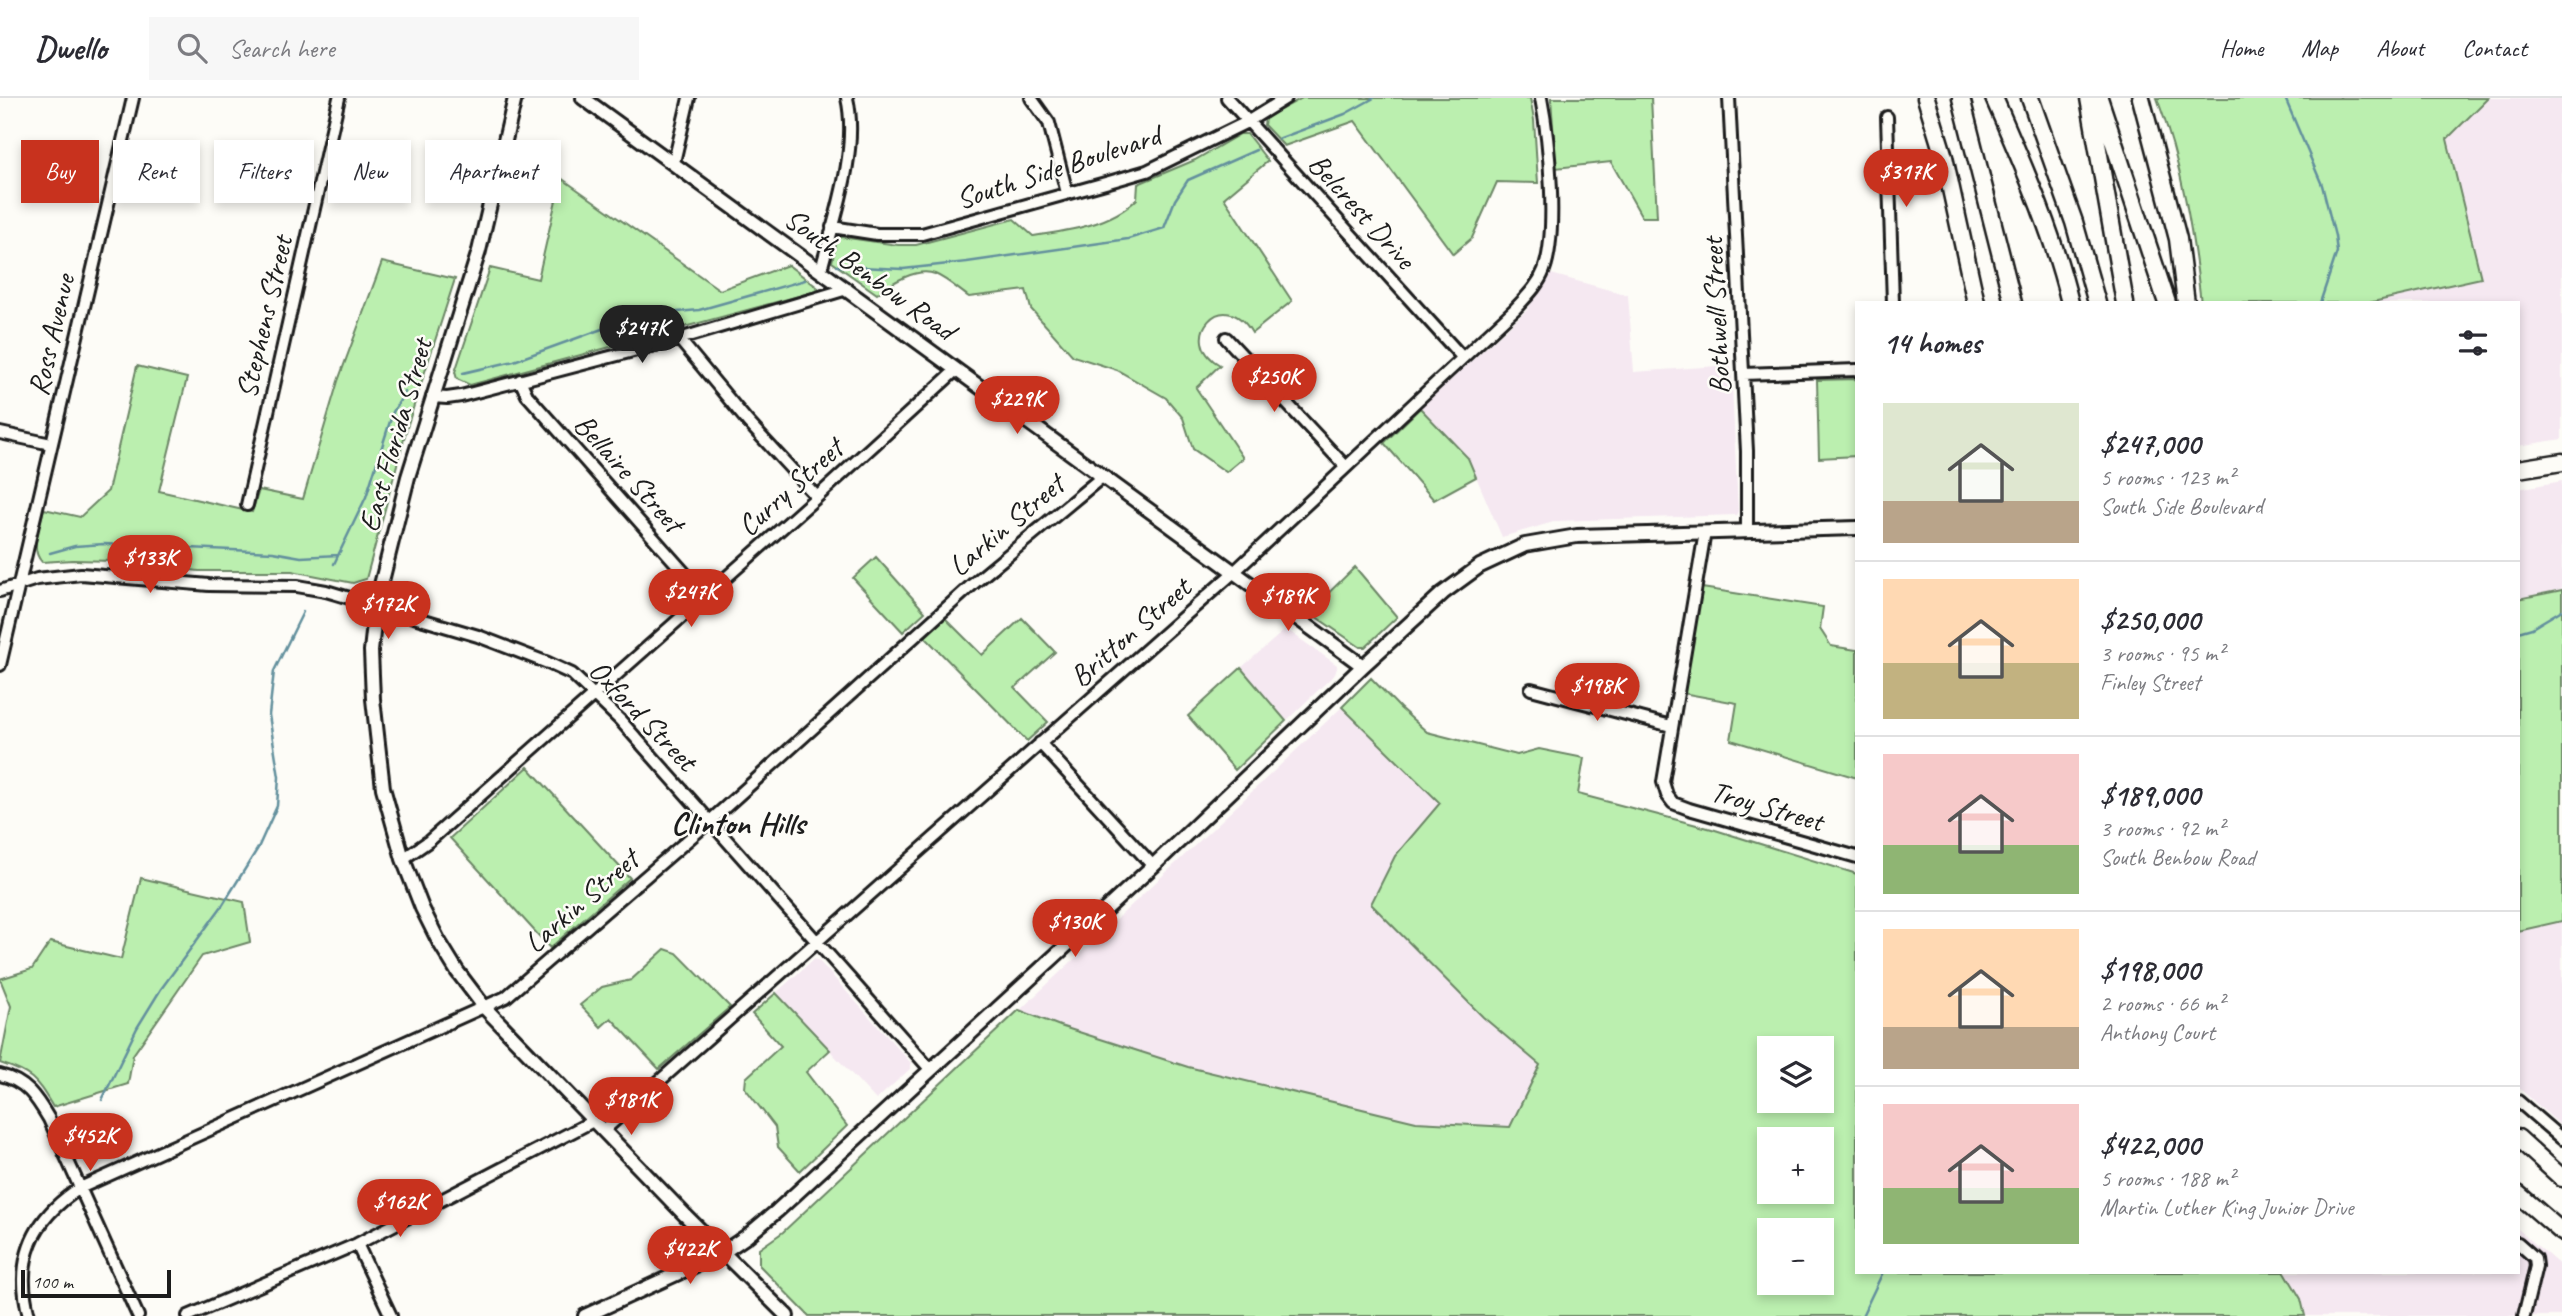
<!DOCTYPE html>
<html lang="en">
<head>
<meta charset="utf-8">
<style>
	body { margin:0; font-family:Caveat,sans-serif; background:#f7f7f7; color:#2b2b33; height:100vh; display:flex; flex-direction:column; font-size:26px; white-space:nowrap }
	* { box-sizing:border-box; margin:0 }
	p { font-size:23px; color:#7c7c81 }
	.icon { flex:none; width:38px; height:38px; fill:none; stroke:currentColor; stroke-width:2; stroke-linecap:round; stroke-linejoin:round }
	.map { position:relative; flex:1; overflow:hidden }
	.drawer { position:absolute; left:1855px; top:203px; width:665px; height:973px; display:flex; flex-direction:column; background:#fff; border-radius:0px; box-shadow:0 4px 10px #0003 }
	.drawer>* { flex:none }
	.banner { position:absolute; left:21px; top:42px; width:665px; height:63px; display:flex; gap:14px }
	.tools { position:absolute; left:1757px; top:938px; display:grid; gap:14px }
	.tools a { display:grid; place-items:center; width:77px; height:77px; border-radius:0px; background:#fff; box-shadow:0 4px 10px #0003; font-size:35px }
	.scale { position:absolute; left:21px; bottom:18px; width:150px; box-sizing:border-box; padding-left:7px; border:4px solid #1c1c1c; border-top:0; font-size:19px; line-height:24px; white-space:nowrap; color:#1c1c1c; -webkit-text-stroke:5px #fdfcf7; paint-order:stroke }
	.price { position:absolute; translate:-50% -60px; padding:0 16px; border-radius:24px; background:#c8321e; color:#fff; font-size:23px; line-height:46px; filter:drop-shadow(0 2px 4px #0008) }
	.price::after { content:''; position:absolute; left:50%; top:42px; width:21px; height:16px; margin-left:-10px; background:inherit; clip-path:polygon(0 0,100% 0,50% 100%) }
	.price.current { background:#222; color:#fff }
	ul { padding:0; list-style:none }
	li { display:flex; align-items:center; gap:21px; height:175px; padding:0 28px }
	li+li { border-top:2px solid #e1e1e2 }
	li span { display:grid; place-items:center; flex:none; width:196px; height:140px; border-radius:0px; color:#555 }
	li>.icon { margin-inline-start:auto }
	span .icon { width:84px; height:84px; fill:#fffc; stroke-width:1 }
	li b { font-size:30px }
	h2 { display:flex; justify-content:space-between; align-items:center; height:84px; padding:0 28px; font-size:30px }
	.chip { padding:0 24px; border-radius:0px; background:#fff; box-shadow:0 4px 10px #0003; font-size:24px; line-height:63px }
	.chip.current { background:#c8321e; color:#fff }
	header { display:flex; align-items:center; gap:42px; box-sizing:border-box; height:98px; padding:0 35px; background:#fff; border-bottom:2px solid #e1e1e2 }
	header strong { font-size:33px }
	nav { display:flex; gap:38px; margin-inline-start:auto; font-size:24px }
	.search { width:490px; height:63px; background:#f7f7f7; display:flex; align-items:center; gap:18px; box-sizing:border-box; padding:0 24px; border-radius:0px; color:#7c7c81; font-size:26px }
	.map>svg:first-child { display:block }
	.built { fill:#f5e8f1 }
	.green { fill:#bbefaf; stroke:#6c8666; stroke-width:2; fill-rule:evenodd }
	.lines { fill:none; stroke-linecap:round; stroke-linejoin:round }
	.stream { stroke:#63909d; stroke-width:2.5 }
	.minor-casing { stroke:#1c1c1c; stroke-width:16 }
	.major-casing { stroke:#1c1c1c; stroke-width:18 }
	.highway-casing { stroke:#1c1c1c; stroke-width:21 }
	.minor { stroke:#fdfcf7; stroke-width:10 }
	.major { stroke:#fdfcf7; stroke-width:12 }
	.highway { stroke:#fdfcf7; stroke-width:16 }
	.labels { text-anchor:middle; stroke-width:5; stroke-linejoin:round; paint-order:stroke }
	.street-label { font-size:30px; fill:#1c1c1c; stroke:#fdfcf7 }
	.neighbourhood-label { font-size:32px; font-weight:bold; fill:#1c1c1c; stroke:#fdfcf7 }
</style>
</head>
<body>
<header>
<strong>Dwello</strong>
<div class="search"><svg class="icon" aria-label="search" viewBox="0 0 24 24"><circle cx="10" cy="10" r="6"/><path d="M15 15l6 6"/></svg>Search here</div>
<nav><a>Home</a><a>Map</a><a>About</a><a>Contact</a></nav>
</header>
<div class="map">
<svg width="2562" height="1218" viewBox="0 0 2562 1218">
	<rect width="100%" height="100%" fill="#fdfcf7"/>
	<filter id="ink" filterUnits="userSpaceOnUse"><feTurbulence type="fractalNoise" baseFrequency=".0143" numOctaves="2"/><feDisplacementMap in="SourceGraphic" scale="14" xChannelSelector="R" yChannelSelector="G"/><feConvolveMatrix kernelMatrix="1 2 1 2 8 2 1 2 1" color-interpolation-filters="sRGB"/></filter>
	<g filter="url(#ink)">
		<!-- built -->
		<path class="built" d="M 2488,0 L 2562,0 L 2562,341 L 2518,348 L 2518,205 L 2368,205 L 2481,180 L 2447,41 Z
			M 1551,176 L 1628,197 L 1634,274 L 1731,267 L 1738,413 L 1736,417 L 1557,423 L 1502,439 L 1468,360 L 1420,310 L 1527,212 Z
			M 2562,383 L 2562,492 L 2518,501 L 2518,391 Z
			M 1286,531 L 1337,567 L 1337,570 L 1335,576 L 1286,623 L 1241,570 Z
			M 1342,609 L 1441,705 L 1395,758 L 1371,806 L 1483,919 L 1540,967 L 1510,1030 L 1416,1024 L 1188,969 L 1060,928 L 1020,912 Z
			M 2559,822 L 2562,823 L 2562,1029 L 2518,989 L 2518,833 Z
			M 814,861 L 818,862 L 911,965 L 910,971 L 876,1002 L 776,895 Z
			M 2518,1131 L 2562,1169 L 2562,1218 L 2305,1218 L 2301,1201 L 2285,1174 L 2518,1174 Z"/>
		<!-- green -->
		<path class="green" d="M 1302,0 L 1530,0 L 1534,22 L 1538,85 L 1497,84 L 1472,140 L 1453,156 L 1355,23 L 1284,48 L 1264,27 L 1265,20 Z
			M 1551,0 L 1651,0 L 1657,119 L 1642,119 L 1611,64 L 1556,70 Z
			M 2157,0 L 2488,0 L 2447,41 L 2481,180 L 2368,205 L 2201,205 C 2193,135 2182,66 2157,0 Z
			M 1240,36 L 1247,36 L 1268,63 L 1224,100 L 1292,203 L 1252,235 C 1224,185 1175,242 1220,267 L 1196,290 L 1243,360 L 1226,374 L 1193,351 L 1183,320 L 1166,300 L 1117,272 L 1073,258 L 1031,211 L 1026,192 L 969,199 C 959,192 947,181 935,176 C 917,169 891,185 877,196 L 832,164 L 837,140 L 841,139 L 898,147 L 916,147 L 1014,121 L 1033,138 C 1068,133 1111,127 1137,101 L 1138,86 L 1195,62 Z
			M 561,80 L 720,192 L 788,167 L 821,192 L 470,287 L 457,281 L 455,274 L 490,170 L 538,181 Z
			M 382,164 L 455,181 L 408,326 L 366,481 L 353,485 L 292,473 L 199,473 L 114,463 L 73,462 L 42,464 C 29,451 40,428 44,411 L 80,419 L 108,393 L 137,268 L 187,280 L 159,393 L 252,414 L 259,392 L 303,401 L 338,283 Z
			M 1857,281 L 1857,358 L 1819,360 L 1817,282 Z
			M 1420,310 L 1468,360 L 1476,379 L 1434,402 L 1384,345 Z
			M 876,459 L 925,514 L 903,534 L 853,480 Z
			M 1355,469 L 1397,519 L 1365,549 L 1360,549 L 1309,514 Z
			M 1702,490 L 1823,509 L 1820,531 L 1831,548 L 1857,552 L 1857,680 L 1731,642 L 1737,605 L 1682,595 Z
			M 2562,492 L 2562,823 L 2518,833 L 2518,501 Z
			M 945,520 L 982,557 L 1022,520 L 1055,554 L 1015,590 L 1048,624 L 1027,643 L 925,539 Z
			M 1241,570 L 1286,623 L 1235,672 L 1188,618 Z
			M 1371,580 L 1400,610 L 1427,634 L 1517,657 L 1539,651 L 1584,660 L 1578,696 L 1712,731 L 1857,776 L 1857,1174 L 2285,1174 L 2301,1201 L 2305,1218 L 809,1218 L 759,1167 L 759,1151 L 783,1134 L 1019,912 L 1060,928 L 1188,969 L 1416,1024 L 1510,1029 L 1540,967 L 1483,919 L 1371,806 L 1395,758 L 1440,705 L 1342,609 ZM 1769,950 L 1822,950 L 1822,1003 L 1769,1003 ZM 1822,1041 L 1822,1094 L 1769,1094 L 1769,1041 ZM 1769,1132 L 1822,1132 L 1822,1185 L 1769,1185 Z
			M 528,669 L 630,780 L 550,850 L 450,740 Z
			M 141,780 L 244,804 L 250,844 L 202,858 L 133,957 L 128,986 L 53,1009 C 35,980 33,976 0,965 L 11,908 L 0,881 L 32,871 L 50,844 L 121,861 Z
			M 665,851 L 677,855 L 730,909 L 659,971 L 611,920 L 601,929 L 580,907 L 602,889 L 631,882 Z
			M 776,895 L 830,952 L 806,974 L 847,1028 L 800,1073 L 778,1049 L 775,1029 L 745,990 L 746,980 L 781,948 L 752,916 Z"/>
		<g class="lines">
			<!-- stream -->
			<path class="stream" d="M 2285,0 L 2322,87 L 2335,138 L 2337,154 L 2320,205
				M 1278,41 L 1345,16 L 1374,0
				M 837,168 L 903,171 L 967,164 L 1128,141 L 1164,130 L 1175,102 L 1188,82 L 1256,52
				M 463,275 L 514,263 L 602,231 L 656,216 L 699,212 L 805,182
				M 50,455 L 75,448 L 104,446 L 273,454 L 301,459 L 338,457
				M 334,466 L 366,399 L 393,314 L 405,294
				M 2518,534 L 2532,530 L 2562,512
				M 102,1002 L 137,930 L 161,891 L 222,808 L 258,750 L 277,708 L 279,679 L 269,617 L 274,573 L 303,514
				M 1862,1218 L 1883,1174"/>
			<!-- minor casing -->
			<g class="minor-casing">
				<path id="minor" d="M 1031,0 L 1049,25 L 1067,95
					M 1227,0 L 1462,259
					M 1729,0 L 1747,353 L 1747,433
					M 1887,19 L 1893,205
					M 674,64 L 689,0
					M 832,129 L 877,136 L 922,136 L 1109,84 L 1147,73 L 1247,24 L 1286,0
					M 821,172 C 834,121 859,52 847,0
					M 1226,240 L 1346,369
					M 679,241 L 748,324 L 817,399
					M 1743,276 L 1857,272
					M 520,282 L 527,297 L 705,498
					M 432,299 L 447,300 L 461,298 L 679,241 L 847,191
					M 0,335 L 51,346
					M 247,407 L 339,0
					M 1705,434 L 1663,684 L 1667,697 L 1673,705 L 1689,711 L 1857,759
					M 0,493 L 37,481 L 81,476 L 209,487 L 297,488 L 326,493 L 478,538 L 548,565 L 572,576 L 620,622 L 930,971
					M 0,567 L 133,0
					M 1531,591 L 1671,628
					M 1040,645 L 1153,768
					M 403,761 L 429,743 L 817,399 L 956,272
					M 0,977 C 26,983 36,999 49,1021 L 138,1218
					M 2518,1003 L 2562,1041
					M 603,1033 L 1233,475 L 1515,211 C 1526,199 1538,188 1544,172 C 1558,134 1549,41 1541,0
					M 2518,1145 L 2535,1160 L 2536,1168 L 2524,1218
					M 357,1146 L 391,1218
					M 29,1218 C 14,1162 32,1121 80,1090 L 506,899 L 710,723 L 973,486 L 1102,379
					M 188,1218 L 357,1146 L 593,1023"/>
			</g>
			<!-- major casing -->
			<g class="major-casing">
				<path id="major" d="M 515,0 L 479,153 L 408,379 L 376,507 L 371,553 L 373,601 L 383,690 L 403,761 L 422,810 L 438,842 L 457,873 L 485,910 L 685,1117 L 787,1218
					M 583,0 L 1363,568
					M 585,1218 L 722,1155 L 747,1138 L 777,1113 L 1153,768 L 1363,568 L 1443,495 L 1480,468 L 1525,447 L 1577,438 L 1857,430"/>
			</g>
			<!-- highway casing -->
			<g class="highway-casing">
				<path id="highway" d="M 1926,0 L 1944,59 L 1976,205
					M 1961,0 L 2013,205
					M 1994,0 C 2023,67 2053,134 2070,205
					M 2030,0 L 2074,124 L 2097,205
					M 2089,0 L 2125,205
					M 2099,0 L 2167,205
					M 2141,0 L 2178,141 L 2186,205
					M 2518,371 L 2562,364
					M 2518,1040 L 2562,1080
					M 2518,1096 L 2562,1134"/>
			</g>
			<!-- minor -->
			<use href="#minor" class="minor"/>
			<!-- major -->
			<use href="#major" class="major"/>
			<!-- highway -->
			<use href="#highway" class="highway"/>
		</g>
	</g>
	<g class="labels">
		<!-- street labels -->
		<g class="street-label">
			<text transform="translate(1058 69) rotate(-18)" y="10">South Side Boulevard</text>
			<text transform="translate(1362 113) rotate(48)" y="10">Belcrest Drive</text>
			<text transform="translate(870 176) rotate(36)" y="10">South Benbow Road</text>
			<text transform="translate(1716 218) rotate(-93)" y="10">Bothwell Street</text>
			<text transform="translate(264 219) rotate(-77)" y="10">Stephens Street</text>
			<text transform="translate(51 237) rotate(-77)" y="10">Ross Avenue</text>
			<text transform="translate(395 337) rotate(-74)" y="10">East Florida Street</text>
			<text transform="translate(629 375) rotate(48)" y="10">Bellaire Street</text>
			<text transform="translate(790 389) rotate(-42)" y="10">Curry Street</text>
			<text transform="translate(1006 427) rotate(-40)" y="10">Larkin Street</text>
			<text transform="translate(1130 534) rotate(-41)" y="10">Britton Street</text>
			<text transform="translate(643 617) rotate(46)" y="10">Oxford Street</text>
			<text transform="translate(1767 708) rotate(16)" y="10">Troy Street</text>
			<text transform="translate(581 803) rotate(-41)" y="10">Larkin Street</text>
		</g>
		<!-- neighbourhood labels -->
		<g class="neighbourhood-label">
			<text x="738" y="736">Clinton Hills</text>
		</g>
	</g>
</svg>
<div class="tools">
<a><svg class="icon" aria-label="layers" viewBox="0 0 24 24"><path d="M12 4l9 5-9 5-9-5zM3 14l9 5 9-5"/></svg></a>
<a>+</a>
<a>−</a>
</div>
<div class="scale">100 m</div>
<b class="price" style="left:1906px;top:111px">$317K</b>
<b class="price current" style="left:642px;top:267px">$247K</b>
<b class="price" style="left:1274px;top:316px">$250K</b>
<b class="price" style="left:1017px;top:338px">$229K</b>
<b class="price" style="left:150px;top:497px">$133K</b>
<b class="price" style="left:691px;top:531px">$247K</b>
<b class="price" style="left:1288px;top:535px">$189K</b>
<b class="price" style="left:388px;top:543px">$172K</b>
<b class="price" style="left:1597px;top:625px">$198K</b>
<b class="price" style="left:1075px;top:861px">$130K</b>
<b class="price" style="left:631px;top:1039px">$181K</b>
<b class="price" style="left:90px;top:1075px">$452K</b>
<b class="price" style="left:400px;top:1141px">$162K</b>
<b class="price" style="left:690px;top:1188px">$422K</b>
<div class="banner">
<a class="chip current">Buy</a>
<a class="chip">Rent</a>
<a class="chip">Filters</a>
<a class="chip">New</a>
<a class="chip">Apartment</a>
</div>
<section class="drawer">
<h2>14 homes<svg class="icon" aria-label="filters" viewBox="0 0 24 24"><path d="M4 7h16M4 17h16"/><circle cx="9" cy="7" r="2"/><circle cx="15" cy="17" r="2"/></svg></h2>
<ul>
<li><span style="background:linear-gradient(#dfe7d0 70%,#b9a48a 0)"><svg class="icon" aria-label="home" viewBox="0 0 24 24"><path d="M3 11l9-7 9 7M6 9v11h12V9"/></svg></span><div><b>$247,000</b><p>5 rooms · 123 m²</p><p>South Side Boulevard</p></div></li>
<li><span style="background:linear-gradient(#ffd9b3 60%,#c2b280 0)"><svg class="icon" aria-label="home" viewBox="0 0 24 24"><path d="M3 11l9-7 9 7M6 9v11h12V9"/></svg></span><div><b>$250,000</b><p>3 rooms · 95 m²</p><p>Finley Street</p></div></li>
<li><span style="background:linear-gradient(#f6c9c9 65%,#8fb573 0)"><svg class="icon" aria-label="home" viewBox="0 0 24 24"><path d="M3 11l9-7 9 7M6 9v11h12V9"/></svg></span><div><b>$189,000</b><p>3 rooms · 92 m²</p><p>South Benbow Road</p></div></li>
<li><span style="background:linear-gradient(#ffd9b3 70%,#b9a48a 0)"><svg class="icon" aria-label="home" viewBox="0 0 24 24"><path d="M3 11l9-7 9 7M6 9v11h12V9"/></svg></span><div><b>$198,000</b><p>2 rooms · 66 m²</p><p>Anthony Court</p></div></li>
<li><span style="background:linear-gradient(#f6c9c9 60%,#8fb573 0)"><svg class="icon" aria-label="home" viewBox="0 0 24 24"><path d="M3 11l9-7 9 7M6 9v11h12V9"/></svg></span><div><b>$422,000</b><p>5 rooms · 188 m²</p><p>Martin Luther King Junior Drive</p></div></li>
</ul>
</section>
</div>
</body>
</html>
